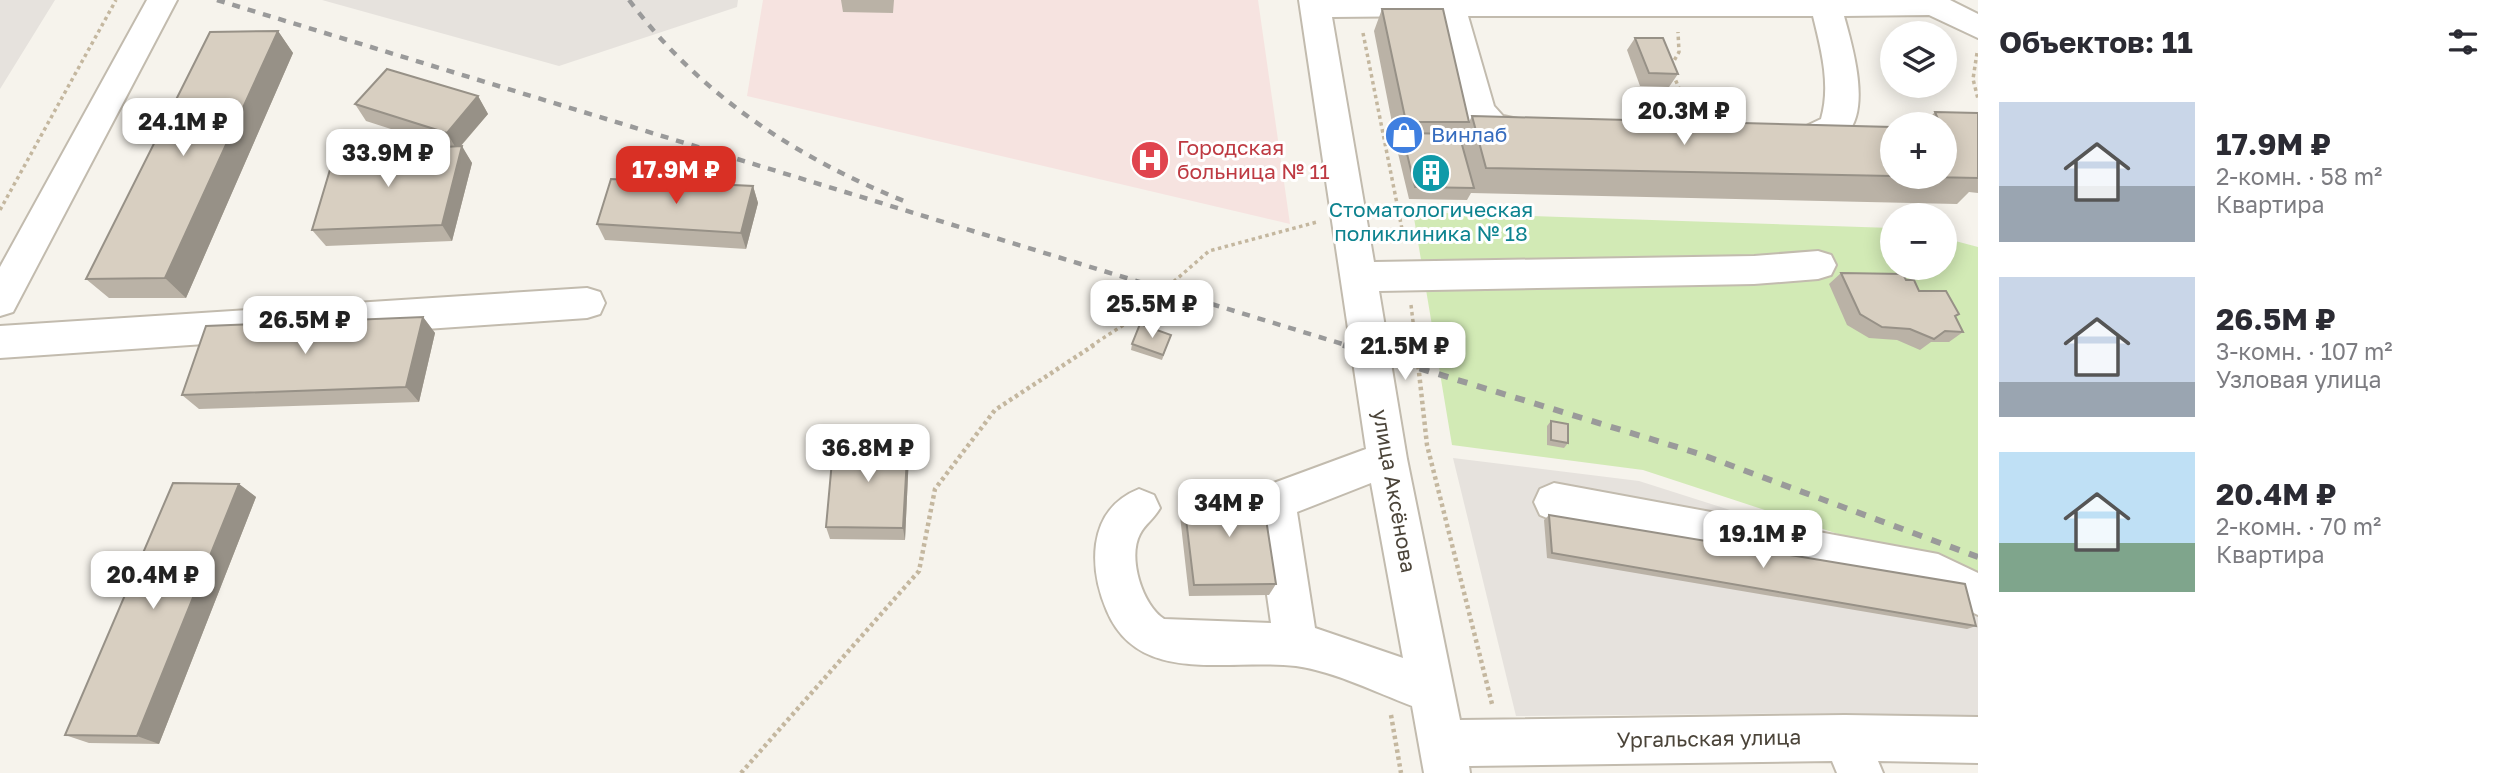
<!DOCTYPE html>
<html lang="ru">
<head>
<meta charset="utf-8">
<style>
	body { margin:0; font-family:"Golos Text",sans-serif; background:#f7f7f7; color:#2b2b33; height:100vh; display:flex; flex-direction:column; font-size:26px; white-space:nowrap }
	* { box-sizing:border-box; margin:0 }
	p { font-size:23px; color:#7c7c81 }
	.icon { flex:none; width:38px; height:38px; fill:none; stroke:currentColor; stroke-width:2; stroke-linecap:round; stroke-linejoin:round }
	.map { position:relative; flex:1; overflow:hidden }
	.details { display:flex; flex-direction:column; background:#fff; width:525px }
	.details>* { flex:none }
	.fabs { position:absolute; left:1880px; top:21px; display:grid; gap:14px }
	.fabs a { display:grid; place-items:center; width:77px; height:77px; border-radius:50%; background:#fff; box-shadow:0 4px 18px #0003; font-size:35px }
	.price { position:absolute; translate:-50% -60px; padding:0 16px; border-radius:14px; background:#fff; color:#222; font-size:23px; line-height:46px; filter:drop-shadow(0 2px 4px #0008) }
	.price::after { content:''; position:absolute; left:50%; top:42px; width:21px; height:16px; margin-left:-10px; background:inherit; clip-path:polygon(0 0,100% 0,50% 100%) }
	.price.active { background:#d93025; color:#fff }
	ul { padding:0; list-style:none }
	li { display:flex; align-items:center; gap:21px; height:175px; padding:0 21px }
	li span { display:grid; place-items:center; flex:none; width:196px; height:140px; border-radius:0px; color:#555 }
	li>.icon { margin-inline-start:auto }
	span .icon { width:84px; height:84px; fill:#fffc; stroke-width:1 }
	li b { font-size:30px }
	h2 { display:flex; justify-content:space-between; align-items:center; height:84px; padding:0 21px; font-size:30px }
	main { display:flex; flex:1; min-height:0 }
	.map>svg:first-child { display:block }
	.industrial { fill:#e6e2dd }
	.medical { fill:#f6e3e0 }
	.green { fill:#d2eab5 }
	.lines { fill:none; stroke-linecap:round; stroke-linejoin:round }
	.minor-casing { stroke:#c2bbae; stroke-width:4 }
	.path-far1 { stroke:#c4b79f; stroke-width:3.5; stroke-dasharray:3.5 3.5; stroke-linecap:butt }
	.path { stroke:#c4b79f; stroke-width:4.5; stroke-dasharray:3.5 3.5; stroke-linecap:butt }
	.minor { fill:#fff; fill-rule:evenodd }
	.rail-far1 { stroke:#9a9a9a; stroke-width:4.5; stroke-dasharray:8 8; stroke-linecap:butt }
	.rail { stroke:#9a9a9a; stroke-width:6; stroke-dasharray:10 10; stroke-linecap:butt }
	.wall { fill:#bab2a6 }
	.shaded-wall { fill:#979187 }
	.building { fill:#d8cfc1; stroke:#979187; stroke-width:2 }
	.labels { text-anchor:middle; stroke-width:6; stroke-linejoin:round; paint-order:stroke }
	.shop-label { font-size:21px; fill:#366cbe; stroke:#fff; text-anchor:start }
	.health-label { font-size:21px; fill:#be3a42; stroke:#fff; text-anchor:start }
	.culture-label { font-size:21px; fill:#0d838f; stroke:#fff }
	.street-label { font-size:21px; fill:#4b4439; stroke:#fff }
</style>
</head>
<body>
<main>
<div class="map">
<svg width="1978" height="773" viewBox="0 0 1978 773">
	<rect width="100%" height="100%" fill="#f6f3ec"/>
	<!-- industrial -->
	<path class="industrial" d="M 0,0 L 55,0 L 0,89 Z
		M 322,0 L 738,0 L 737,7 L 559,66 Z
		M 1453,458 L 1639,481 L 1978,589 L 1978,718 L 1846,713 L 1516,716 Z"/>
	<!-- medical -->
	<path class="medical" d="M 763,0 L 1258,0 L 1290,224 L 747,96 Z"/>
	<!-- green -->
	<path class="green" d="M 1413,212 L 1892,228 L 1892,268 L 1944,268 L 1944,238 L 1978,247 L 1978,580 L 1643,470 L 1452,445 Z"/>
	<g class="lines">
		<!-- minor casing -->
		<g class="minor-casing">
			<path id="minor" d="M 147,0 L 177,0 L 13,312 L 0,316 L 0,267 Z
				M 1299,0 L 1950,0 L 1978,14 L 1978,38 L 1929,15 L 1844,16 C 1852,45 1871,108 1847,133 C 1843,138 1834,141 1828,144 C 1810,153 1795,156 1775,150 L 1770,141 L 1775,132 L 1800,129 L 1821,119 C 1831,85 1821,49 1813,16 L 1468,16 L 1494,106 L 1503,116 L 1543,124 L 1548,133 L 1543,142 L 1531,145 L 1493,138 L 1481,135 L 1467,119 L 1438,16 L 1332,17 L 1374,262 L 1754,256 L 1818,251 L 1831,255 L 1836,265 L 1831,275 L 1818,279 L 1754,284 L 1379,291 L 1407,459 L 1460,720 L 1845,715 L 1978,717 L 1978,763 L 1878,761 L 1883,773 L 1837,773 L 1832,761 L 1469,766 L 1470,773 L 1424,773 L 1412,706 C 1375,692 1336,672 1296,666 C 1229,658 1139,687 1107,611 C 1098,590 1093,568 1096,544 C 1100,517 1114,499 1139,489 L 1154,495 L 1160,508 C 1154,519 1145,524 1140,534 C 1127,558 1143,606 1164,619 L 1271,623 L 1255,511 L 1264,490 L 1271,484 L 1366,449 ZM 1371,483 L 1403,658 L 1315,628 L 1297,512 Z
				M 587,288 L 600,292 L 605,303 L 600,314 L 587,318 L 0,358 L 0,326 Z
				M 1554,483 L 1938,554 L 1978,573 L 1978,615 L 1932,593 L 1554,521 L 1540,515 L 1534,502 L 1540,489 Z"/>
		</g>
		<!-- path-far1 -->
		<path class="path-far1" d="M 1363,33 L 1405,244
			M 1977,53 L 1973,79 L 1978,99
			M 1671,66 L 1679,52 L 1678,32
			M 1673,74 L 1681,93
			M 1662,125 L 1649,95 L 1652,93 L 1687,95 L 1742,126
			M 0,210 L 116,0
			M 1411,305 L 1416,346
			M 1091,346 L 1125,324 L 1209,251 L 1317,222"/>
		<!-- path -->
		<path class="path" d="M 1416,345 L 1427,445 L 1492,704
			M 1391,715 L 1401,773
			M 741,773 L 919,571 L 935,489 L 995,410 L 1094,345"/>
		<!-- minor -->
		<use href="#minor" class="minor"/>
		<!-- rail-far1 -->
		<path class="rail-far1" d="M 217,0 L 1349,346
			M 629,0 C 700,95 795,157 904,201"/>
		<!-- rail -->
		<path class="rail" d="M 1343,345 L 1700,454 L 1978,557"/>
	</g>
	<!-- wall -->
	<path class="wall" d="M 841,0 L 894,0 L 893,13 L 843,12 Z
		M 1382,9 L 1469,122 L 1472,116 L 1892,127 L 1892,177 L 1944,177 L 1944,124 L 1923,124 L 1935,112 L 1978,113 L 1978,193 L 1969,192 L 1957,204 L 1471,193 L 1467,200 L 1409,199 L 1396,145 L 1397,143 L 1396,143 L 1374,31 Z
		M 278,31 L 293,53 L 186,298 L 109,298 L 86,279 Z
		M 1635,38 L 1678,74 L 1669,87 L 1640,86 L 1627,50 Z
		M 478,96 L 488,114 L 461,146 L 472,163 L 452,241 L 326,246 L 312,230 L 447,147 L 366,121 L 355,104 Z
		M 753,186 L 758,203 L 746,249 L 605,240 L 597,224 Z
		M 1841,273 L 1906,280 L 1919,291 L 1959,314 L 1955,317 L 1963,332 L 1949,342 L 1931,342 L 1920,350 L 1897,340 L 1869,338 L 1847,325 L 1829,284 Z
		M 423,317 L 435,333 L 419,402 L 199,409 L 182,395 Z
		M 1169,340 L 1162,360 L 1131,350 L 1132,344 Z
		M 1551,421 L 1568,443 L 1564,448 L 1547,445 L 1547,426 Z
		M 909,454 L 905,540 L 830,539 L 826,527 Z
		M 239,484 L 256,497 L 159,744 L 89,743 L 65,735 Z
		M 1183,494 L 1276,584 L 1269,595 L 1189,596 L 1179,507 Z
		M 1549,515 L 1976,626 L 1967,629 L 1547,558 L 1544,520 Z"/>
	<!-- shaded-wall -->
	<path class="shaded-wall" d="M 278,31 L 293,53 L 186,298 L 165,278 Z
		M 478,96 L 488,114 L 457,150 L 447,133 Z
		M 462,146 L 472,163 L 452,241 L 442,225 Z
		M 753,186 L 758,203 L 746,249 L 741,233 Z
		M 423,317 L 435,333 L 419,402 L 406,387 Z
		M 908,440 L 909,454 L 905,540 L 903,528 Z
		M 239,484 L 256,497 L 159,744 L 137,736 Z"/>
	<!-- building -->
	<path class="building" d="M 1382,9 L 1443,9 L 1469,122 L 1406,122 Z
		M 278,31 L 165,278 L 86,279 L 210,32 Z
		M 1635,38 L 1663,38 L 1678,74 L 1649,73 Z
		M 387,69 L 478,96 L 447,133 L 355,104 Z
		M 1935,112 L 1978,113 L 1978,178 L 1929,177 L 1944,177 L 1944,124 L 1940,124 Z
		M 1472,116 L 1892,127 L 1892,176 L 1486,168 Z
		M 1402,133 L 1459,134 L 1474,188 L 1415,187 Z
		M 462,146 L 442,225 L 312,230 L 335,153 Z
		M 611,179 L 753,186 L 741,233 L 597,224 Z
		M 1841,273 L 1903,274 L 1906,280 L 1914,280 L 1919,291 L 1946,291 L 1959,314 L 1955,316 L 1963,332 L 1945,331 L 1934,339 L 1910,329 L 1882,327 L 1860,314 Z
		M 423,317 L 406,387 L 182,395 L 206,326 Z
		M 1140,324 L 1171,335 L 1163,355 L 1132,344 Z
		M 1551,421 L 1568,424 L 1568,443 L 1551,440 Z
		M 834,439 L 908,440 L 903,528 L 826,527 Z
		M 173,483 L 239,484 L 137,736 L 65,735 Z
		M 1262,493 L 1276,584 L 1194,585 L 1183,494 Z
		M 1549,515 L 1965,584 L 1976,626 L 1552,553 Z"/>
	<!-- icons -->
	<defs>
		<g id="shop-disc" transform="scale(2.0125)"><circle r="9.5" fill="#3f7fe0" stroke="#fff"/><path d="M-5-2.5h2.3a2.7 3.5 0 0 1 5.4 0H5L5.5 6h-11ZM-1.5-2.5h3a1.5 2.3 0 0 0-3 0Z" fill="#fff"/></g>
		<g id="hospital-disc" transform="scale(2.0125)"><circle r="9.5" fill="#e0444e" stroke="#fff"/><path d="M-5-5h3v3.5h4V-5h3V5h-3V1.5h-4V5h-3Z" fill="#fff"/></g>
		<g id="building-disc" transform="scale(2.0125)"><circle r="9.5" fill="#0f9aa8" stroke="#fff"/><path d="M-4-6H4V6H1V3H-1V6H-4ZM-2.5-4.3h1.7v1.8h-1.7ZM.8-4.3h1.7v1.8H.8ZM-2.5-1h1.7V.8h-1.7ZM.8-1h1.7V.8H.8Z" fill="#fff"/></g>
	</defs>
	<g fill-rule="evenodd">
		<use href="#shop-disc" x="1404" y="135"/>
		<use href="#hospital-disc" x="1150" y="160"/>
		<use href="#building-disc" x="1431" y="173"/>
	</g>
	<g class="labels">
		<!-- shop labels -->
		<g class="shop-label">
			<text x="1431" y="142">Винлаб</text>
		</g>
		<!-- health labels -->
		<g class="health-label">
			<text x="1177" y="155">Городская<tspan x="1177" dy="24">больница № 11</tspan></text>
		</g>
		<!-- culture labels -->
		<g class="culture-label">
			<text x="1431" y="217">Стоматологическая<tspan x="1431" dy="24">поликлиника № 18</tspan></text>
		</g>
		<!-- street labels -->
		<g class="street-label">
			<text transform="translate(1394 491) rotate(80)" y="7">улица Аксёнова</text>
			<text transform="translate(1709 739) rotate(-1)" y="7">Ургальская улица</text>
		</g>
	</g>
</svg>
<div class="fabs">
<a><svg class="icon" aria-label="layers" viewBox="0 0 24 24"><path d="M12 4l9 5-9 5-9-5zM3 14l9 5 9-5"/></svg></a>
<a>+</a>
<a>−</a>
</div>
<b class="price" style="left:1684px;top:147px">20.3M ₽</b>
<b class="price" style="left:183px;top:158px">24.1M ₽</b>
<b class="price" style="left:388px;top:189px">33.9M ₽</b>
<b class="price active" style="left:676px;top:206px">17.9M ₽</b>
<b class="price" style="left:1152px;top:340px">25.5M ₽</b>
<b class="price" style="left:305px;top:356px">26.5M ₽</b>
<b class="price" style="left:1405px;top:382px">21.5M ₽</b>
<b class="price" style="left:868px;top:484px">36.8M ₽</b>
<b class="price" style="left:1229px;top:539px">34M ₽</b>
<b class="price" style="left:1763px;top:570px">19.1M ₽</b>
<b class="price" style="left:153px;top:611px">20.4M ₽</b>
</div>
<section class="details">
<h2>Объектов: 11<svg class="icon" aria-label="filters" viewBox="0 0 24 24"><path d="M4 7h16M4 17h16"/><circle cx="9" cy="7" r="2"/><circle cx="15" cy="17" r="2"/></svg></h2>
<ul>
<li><span style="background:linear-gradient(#c9d6e8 60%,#9aa5b1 0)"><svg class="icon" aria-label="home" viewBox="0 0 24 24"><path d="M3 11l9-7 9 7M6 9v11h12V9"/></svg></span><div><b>17.9M ₽</b><p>2-комн. · 58 m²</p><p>Квартира</p></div></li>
<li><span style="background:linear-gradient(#c9d6e8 75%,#9aa5b1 0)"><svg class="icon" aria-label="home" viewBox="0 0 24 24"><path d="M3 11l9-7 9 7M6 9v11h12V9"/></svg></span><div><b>26.5M ₽</b><p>3-комн. · 107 m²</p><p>Узловая улица</p></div></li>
<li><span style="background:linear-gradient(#bfe0f5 65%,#7fa58c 0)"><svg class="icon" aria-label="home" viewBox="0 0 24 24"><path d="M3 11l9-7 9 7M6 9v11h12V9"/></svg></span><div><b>20.4M ₽</b><p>2-комн. · 70 m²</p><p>Квартира</p></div></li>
</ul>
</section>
</main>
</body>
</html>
